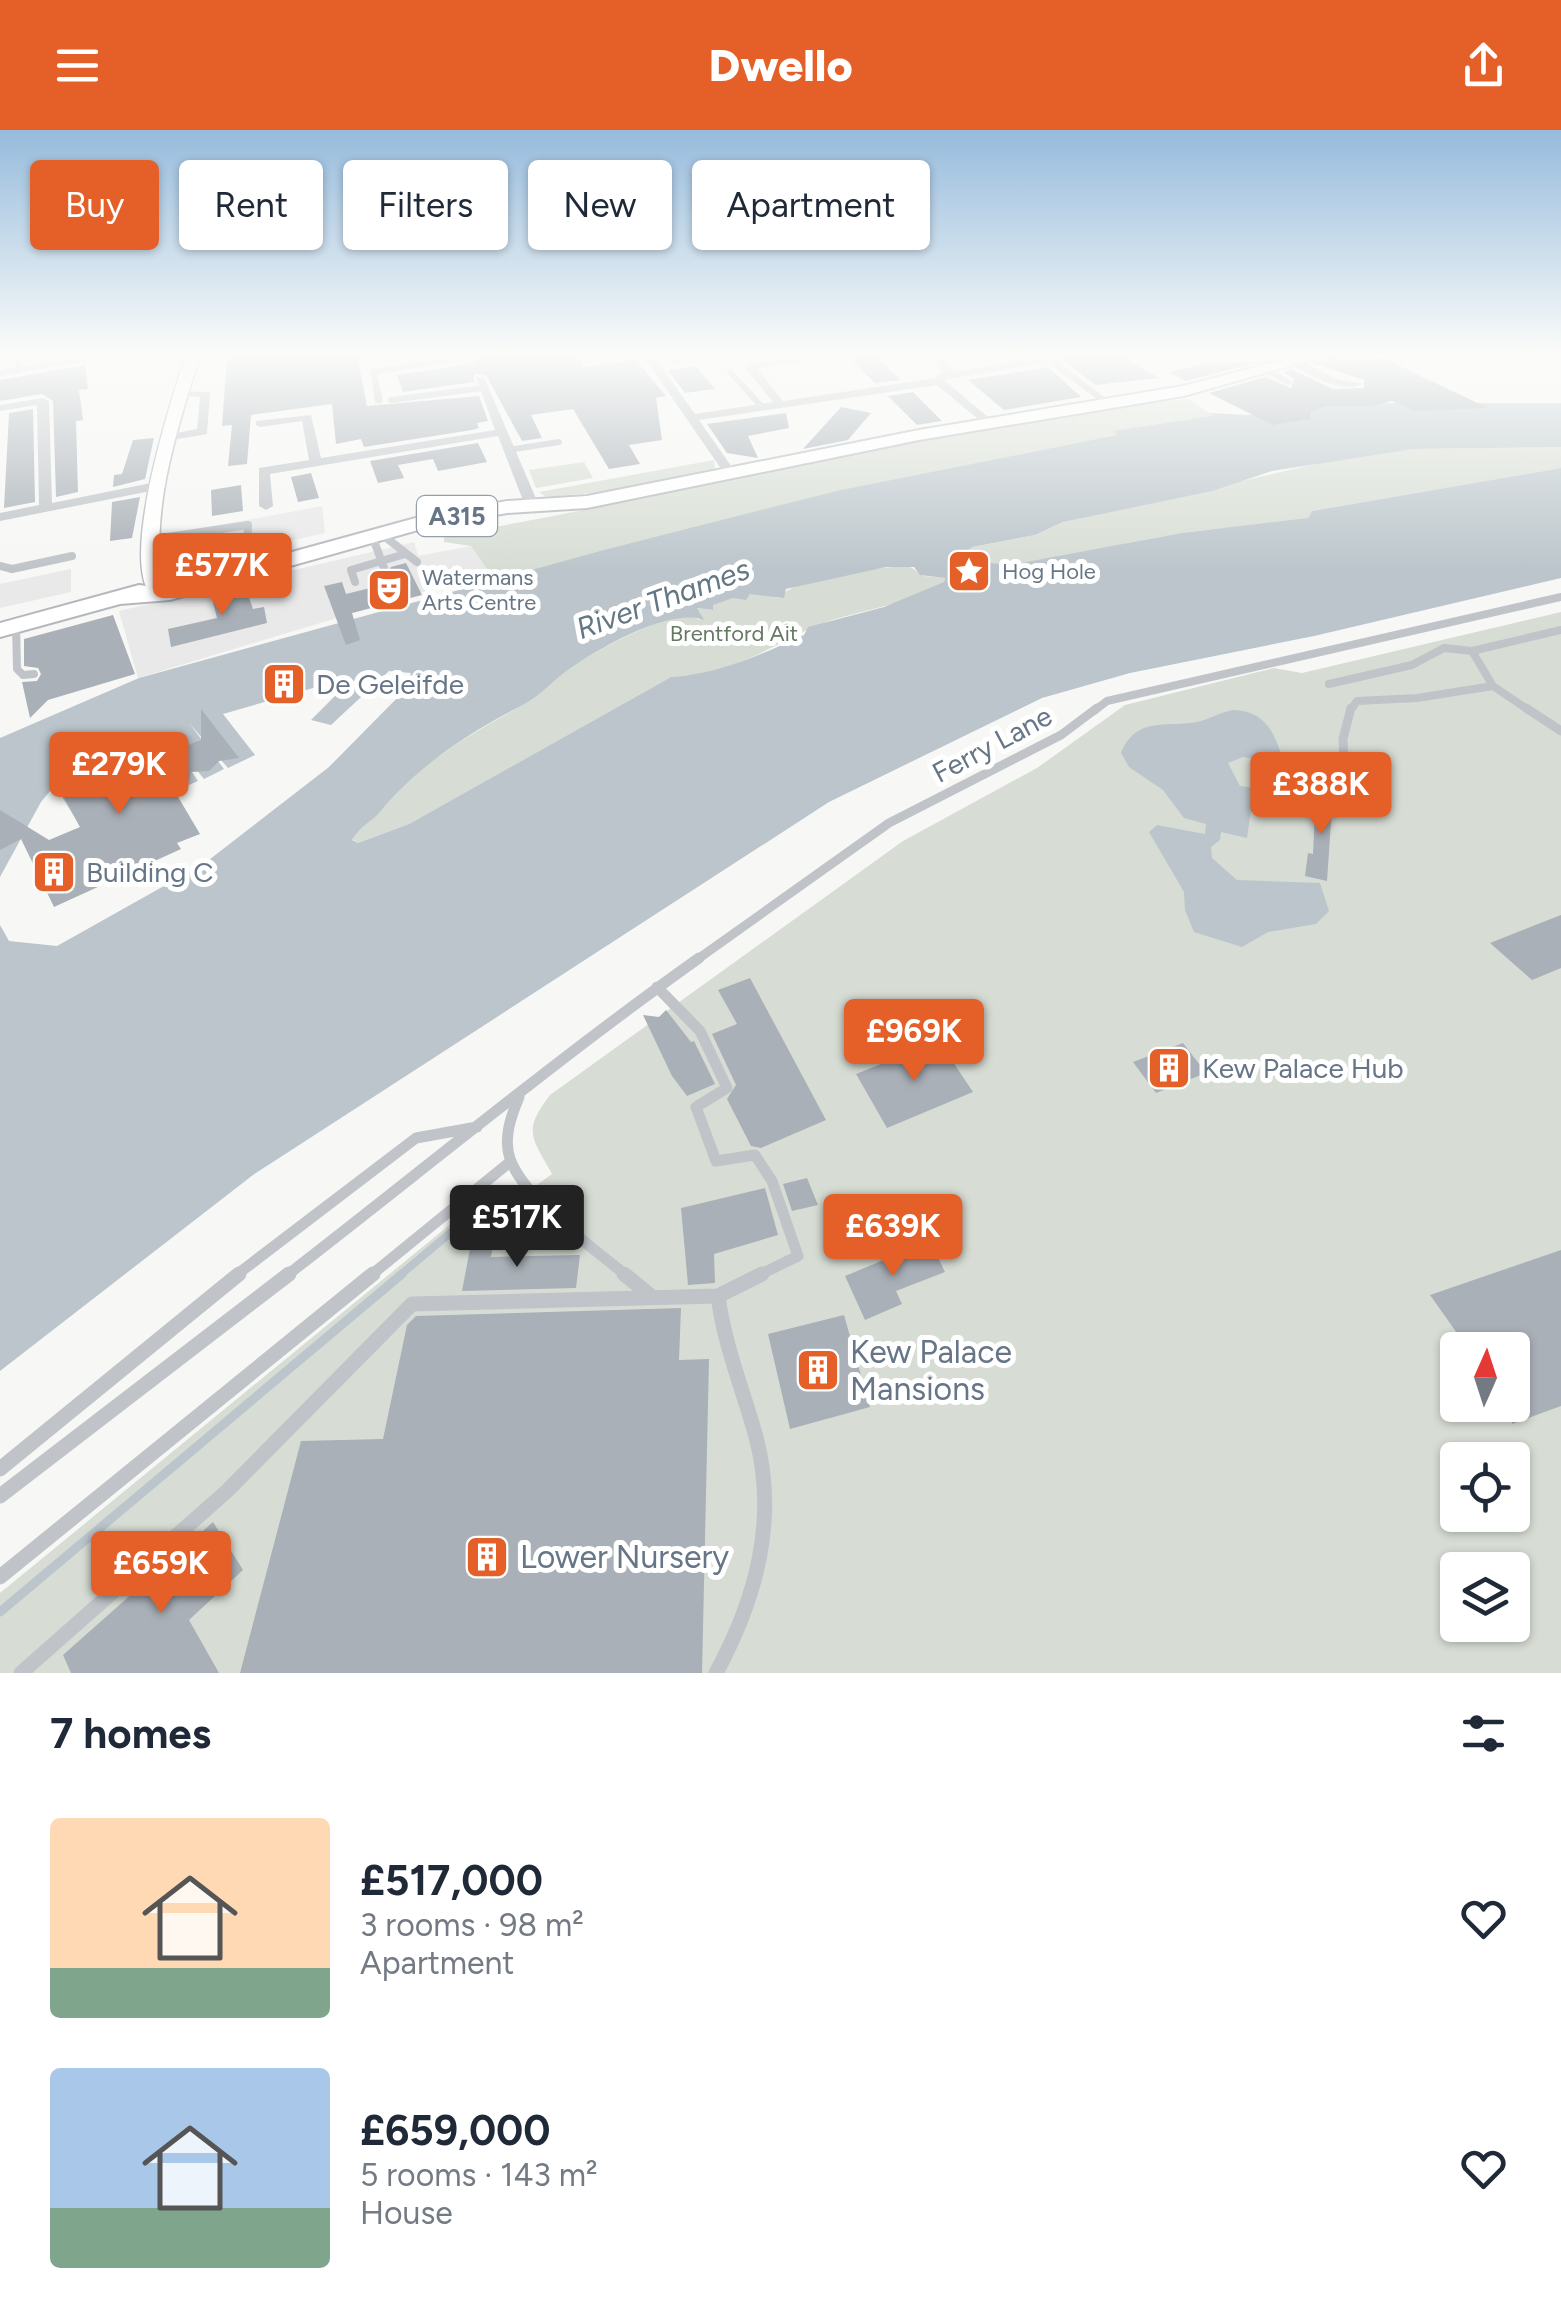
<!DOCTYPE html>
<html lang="en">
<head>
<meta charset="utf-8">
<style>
	body { margin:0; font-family:Figtree,sans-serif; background:#f6f6f7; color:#1f2937; height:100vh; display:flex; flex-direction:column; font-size:38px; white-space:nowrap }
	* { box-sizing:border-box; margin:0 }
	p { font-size:32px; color:#747a83 }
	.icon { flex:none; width:55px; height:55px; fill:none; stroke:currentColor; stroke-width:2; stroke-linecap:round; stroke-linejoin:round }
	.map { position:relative; height:1543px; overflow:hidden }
	.details { display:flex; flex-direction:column; background:#fff; flex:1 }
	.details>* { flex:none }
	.guide { position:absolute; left:30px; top:30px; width:1000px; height:90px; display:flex; gap:20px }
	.needle { width:65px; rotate:3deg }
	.buttons { position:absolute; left:1440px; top:1202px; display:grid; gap:20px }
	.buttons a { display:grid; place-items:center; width:90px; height:90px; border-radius:10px; background:#fff; box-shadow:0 2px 8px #0004; font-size:50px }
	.price { position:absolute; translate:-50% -85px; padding:0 22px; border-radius:10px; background:#e46028; color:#fff; font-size:32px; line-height:65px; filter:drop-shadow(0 2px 5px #0008) }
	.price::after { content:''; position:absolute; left:50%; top:60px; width:30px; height:22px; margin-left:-15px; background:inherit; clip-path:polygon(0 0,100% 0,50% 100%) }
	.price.current { background:#222; color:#fff }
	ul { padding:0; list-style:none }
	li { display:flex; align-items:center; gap:30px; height:250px; padding:0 50px }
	li span { display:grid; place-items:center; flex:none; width:280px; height:200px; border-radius:10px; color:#555 }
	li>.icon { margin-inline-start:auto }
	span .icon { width:120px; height:120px; fill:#fffc; stroke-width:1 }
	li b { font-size:42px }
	h2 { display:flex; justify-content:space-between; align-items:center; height:120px; padding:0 50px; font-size:42px }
	.chip { padding:0 35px; border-radius:10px; background:#fff; box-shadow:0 2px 8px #0004; font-size:35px; line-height:90px }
	.chip.current { background:#e46028; color:#fff }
	header { display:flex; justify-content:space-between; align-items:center; height:130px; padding:0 50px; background:#e46028; color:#fff; font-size:45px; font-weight:800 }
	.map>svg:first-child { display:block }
	.built { fill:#e8e9e8 }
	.green { fill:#d7ddd4; fill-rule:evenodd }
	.water { fill:#bbc5cb; fill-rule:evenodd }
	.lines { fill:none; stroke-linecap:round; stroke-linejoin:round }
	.stream-far1 { stroke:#bbc5cb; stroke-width:8 }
	.stream { stroke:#bbc5cb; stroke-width:9 }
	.building { fill:#a9b0b7 }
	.secondary-casing { stroke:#b5babf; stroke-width:3 }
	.primary-casing { stroke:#b4b8bd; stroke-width:4 }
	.service-far4 { stroke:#c0c4c9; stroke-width:6 }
	.service-far3 { stroke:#c0c4c9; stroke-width:8 }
	.service-far2 { stroke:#c0c4c9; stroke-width:9 }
	.service-far1 { stroke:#c0c4c9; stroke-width:11 }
	.service { stroke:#c0c4c9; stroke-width:15 }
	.pedestrian { fill:#c0c4c9; fill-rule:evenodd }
	.minor { fill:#c0c4c9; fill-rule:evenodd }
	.secondary { fill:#fff; fill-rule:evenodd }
	.primary { fill:#fff; fill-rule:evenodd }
	.labels { text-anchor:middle; stroke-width:10; stroke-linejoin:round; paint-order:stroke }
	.far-poi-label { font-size:22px; fill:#667686; stroke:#fff; text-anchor:start }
	.far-park-label { font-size:22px; fill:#657861; stroke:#fff }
	.shield { fill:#fff; stroke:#949faa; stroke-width:2.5 }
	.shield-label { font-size:25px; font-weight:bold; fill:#667686 }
	.poi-label { font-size:28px; fill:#667686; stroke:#fff; text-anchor:start }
	.street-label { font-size:28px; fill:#667686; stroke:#fff }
	.water-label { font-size:30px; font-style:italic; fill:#637782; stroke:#fff }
	.near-poi-label { font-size:32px; fill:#667686; stroke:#fff; text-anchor:start }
</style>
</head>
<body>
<header><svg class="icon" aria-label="menu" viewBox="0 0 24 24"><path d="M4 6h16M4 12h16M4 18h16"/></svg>Dwello<svg class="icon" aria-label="share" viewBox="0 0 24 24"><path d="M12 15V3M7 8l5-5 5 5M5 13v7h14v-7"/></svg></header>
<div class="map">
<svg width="1561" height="1543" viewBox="0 0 1561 1543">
	<rect width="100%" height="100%" fill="#f7f8f5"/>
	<!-- built -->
	<path class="built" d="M 322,376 L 325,403 L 189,433 L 188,401 Z
		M 414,412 L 418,426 L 471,416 L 489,442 L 138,548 L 119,481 Z
		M 71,439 L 71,462 L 0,478 L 0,454 Z"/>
	<!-- green -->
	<path class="green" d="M 1188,269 L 1214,286 L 828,363 L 503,448 L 489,442 L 471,416 L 444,412 L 444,406 C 693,364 937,294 1188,269 Z
		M 1561,317 L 1561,338 L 1312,381 L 1308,388 C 1264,398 1223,396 1176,404 C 1120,413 1064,430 1008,435 C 994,436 975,434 965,424 L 972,417 L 1035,405 L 1063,392 L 1350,326 L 1412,319 Z
		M 714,330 L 715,338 L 707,342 L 603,362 L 546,367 L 539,362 Z
		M 584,332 L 593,348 L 536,358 L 529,340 Z
		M 909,436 L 924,446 L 945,448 L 944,452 C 921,472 850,482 821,494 C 765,518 737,543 671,547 L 409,694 L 358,713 L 352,709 C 359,697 371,693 378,683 C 416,635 473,602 525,574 C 543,564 557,546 574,535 C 597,521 678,474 700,490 L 696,478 L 712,480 L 713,475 C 733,467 759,458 779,468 C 796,446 880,437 909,436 Z
		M 1561,482 L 1561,1543 L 0,1543 L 0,1463 L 497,1056 L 519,1068 L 552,1044 C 532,1008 522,1001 550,965 L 903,711 L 1037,638 L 1125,575 L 1274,538 L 1302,543 ZM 1458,1220 L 1512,1220 L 1512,1275 L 1458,1275 ZM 1458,1330 L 1512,1330 L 1512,1385 L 1458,1385 ZM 1458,1440 L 1512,1440 L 1512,1495 L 1458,1495 Z"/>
	<!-- water -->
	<path class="water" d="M 1319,273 L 1561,273 L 1561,317 L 1413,319 L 1272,341 L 1212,361 L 1063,392 L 1035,405 L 972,417 L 965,424 L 972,431 L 1010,435 L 1181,403 L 1308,388 L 1312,381 L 1561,338 L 1561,448 L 1314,506 L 1130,543 L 1042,568 L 829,672 L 253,1045 L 0,1241 L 0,795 L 9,811 L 57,816 L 205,733 L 329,637 L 402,563 L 411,543 L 389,541 L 331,595 L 311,590 L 351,550 L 348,548 L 223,584 L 255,625 L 228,638 L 189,593 L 224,639 L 204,649 L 166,603 L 198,651 L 146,674 L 110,630 L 112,636 L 84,703 L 55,655 L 41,672 L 0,747 L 0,608 L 139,548 L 604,420 L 836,361 L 1117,305 L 1114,301 L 1212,286 L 1210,283 L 1248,285 ZM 886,437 L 914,437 L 920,445 L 945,448 L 944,452 L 884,477 L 808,497 L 804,505 C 760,525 719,544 671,547 L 409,694 L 358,713 L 352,710 C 359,697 370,693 378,684 C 416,637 471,601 523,575 C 541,566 555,548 572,537 C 601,517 672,477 704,490 L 697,478 L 713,480 L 713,475 L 733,468 L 746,470 L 750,464 L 784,468 L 786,459 Z
		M 1233,580 C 1262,581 1273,598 1281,624 L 1272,631 L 1243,627 L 1228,633 L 1240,656 L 1254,658 L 1247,708 L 1221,702 L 1220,710 L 1211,717 L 1212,728 L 1237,750 L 1320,753 L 1329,781 L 1316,794 L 1268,802 L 1242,817 L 1194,802 L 1185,780 L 1184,762 L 1149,702 L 1157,695 L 1205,704 L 1206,694 L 1184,688 L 1163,660 L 1129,637 L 1121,623 C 1137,584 1169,599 1201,591 C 1212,588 1221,582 1233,580 Z"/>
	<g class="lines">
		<!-- stream-far1 -->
		<path class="stream-far1" d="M 399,1146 L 492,1068"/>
		<!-- stream -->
		<path class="stream" d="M 0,1482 L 402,1144"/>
	</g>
	<!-- building -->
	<path class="building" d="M 308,224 L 308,228 L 357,224 L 367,276 L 479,266 L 488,291 L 477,293 L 479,298 L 472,300 L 364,317 L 361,309 L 336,314 L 332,274 L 251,285 L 247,334 L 228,336 L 232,295 L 222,296 L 227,227 Z
		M 477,224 L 576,224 L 584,237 L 636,230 L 666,266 L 656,268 L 662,310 L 629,315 L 640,334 L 609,339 L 573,279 L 531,285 L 542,308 L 522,311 L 486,245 L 474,244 L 474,252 L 403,262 L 397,245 L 475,233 Z
		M 1055,224 L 1131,224 L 1132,233 L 1159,248 L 1095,255 Z
		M 1339,224 L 1340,232 L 1383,228 L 1488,278 L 1415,281 L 1392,271 L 1372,276 L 1326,276 L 1311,281 L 1310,289 L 1273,295 L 1209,263 L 1265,247 L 1291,258 L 1294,249 L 1283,242 L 1291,239 L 1333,259 L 1364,258 L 1364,250 L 1312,233 Z
		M 875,225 L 900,250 L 875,253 L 849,228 Z
		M 1259,232 L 1186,251 L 1169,242 L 1209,233 Z
		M 85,235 L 88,259 L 79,260 L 83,290 L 76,291 L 78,362 L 56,367 L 53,271 L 42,264 L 0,271 L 0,250 Z
		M 696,236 L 715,259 L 685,263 L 668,240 Z
		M 1048,237 L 1081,267 L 1004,280 L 968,250 Z
		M 913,262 L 942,291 L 917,295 L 888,266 Z
		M 841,277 L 871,283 L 848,310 L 803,319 Z
		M 33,279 L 35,372 L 4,378 L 9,283 Z
		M 786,283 L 789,298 L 748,306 L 758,328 L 727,323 L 707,294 Z
		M 154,308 L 145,349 L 113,357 L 114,345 L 122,344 L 133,310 Z
		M 478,313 L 487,332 L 438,341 L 433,329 L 398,335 L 404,348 L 378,353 L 370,331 Z
		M 311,343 L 319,368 L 298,372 L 291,347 Z
		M 241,355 L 243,381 L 212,386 L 211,360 Z
		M 140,367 L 132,408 L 110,411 L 112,372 Z
		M 406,433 L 422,465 L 352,483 L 360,510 L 346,515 L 324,456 L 342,452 L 346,464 L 390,453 L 386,445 L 391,437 Z
		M 245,456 L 253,479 L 264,477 L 267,493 L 171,517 L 168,499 L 217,488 L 211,464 Z
		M 113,485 L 135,544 L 48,570 L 30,588 L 22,552 L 37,551 L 41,544 L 38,538 L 24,536 L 24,509 Z
		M 201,579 L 239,628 L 219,631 L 209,641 L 191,642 L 189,650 L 171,655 L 200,704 L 177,713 L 181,719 L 54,777 L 21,709 L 0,720 L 0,680 L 49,710 L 80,697 L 57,654 L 80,648 L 101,629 L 121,634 L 137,619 L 151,620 L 167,613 L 176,620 L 201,610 Z
		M 1316,658 L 1333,663 L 1327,751 L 1305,746 L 1308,723 L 1313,724 Z
		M 1561,785 L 1561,838 L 1532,850 L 1490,813 Z
		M 750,848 L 826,990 L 761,1018 L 751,1016 L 727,969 L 736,955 L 712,904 L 737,894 L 718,860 Z
		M 666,880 L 691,912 L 694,911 L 715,954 L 687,966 L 672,946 L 643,885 L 659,887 Z
		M 939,911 L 973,962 L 887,998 L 856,944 Z
		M 1183,913 L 1206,943 L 1156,963 L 1133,932 Z
		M 807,1048 L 818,1075 L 792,1081 L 783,1054 Z
		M 765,1058 L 778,1105 L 714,1124 L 715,1153 L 688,1155 L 681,1078 Z
		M 472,1108 L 494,1108 L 491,1127 L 580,1125 L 576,1158 L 462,1161 Z
		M 930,1111 L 945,1142 L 896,1161 L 902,1174 L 865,1190 L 845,1146 Z
		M 1561,1120 L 1561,1276 L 1512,1294 L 1512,1220 L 1469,1220 L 1430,1165 Z
		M 681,1178 L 679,1230 L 709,1229 L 702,1543 L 240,1543 L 301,1311 L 383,1309 L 407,1195 L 416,1186 Z
		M 844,1185 L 870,1277 L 790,1299 L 768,1204 Z
		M 213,1392 L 243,1440 L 189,1490 L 219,1543 L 71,1543 L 63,1525 Z"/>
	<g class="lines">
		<!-- secondary casing -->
		<g class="secondary-casing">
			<path id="secondary" d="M 186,224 L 200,224 C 180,292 149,379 163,451 L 187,460 L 177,466 L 147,459 C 125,413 170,274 186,224 Z"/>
		</g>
		<!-- primary casing -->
		<g class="primary-casing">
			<path id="primary" d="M 1306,224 L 1331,224 L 1184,266 L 919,310 L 587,378 L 507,383 L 425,398 L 170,470 L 120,474 L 0,507 L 0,493 L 139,455 L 161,458 L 423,386 L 507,371 L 587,366 L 919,300 L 1183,256 Z"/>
		</g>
		<!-- service-far4 -->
		<path class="service-far4" d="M 671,224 L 677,232
			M 1263,238 L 1288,252
			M 17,241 L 20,229 L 55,224
			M 730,242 L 762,277
			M 1066,242 L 1107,273
			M 942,247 L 1051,229
			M 391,270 L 483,258
			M 508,320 L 559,312"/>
		<!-- service-far3 -->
		<path class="service-far3" d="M 203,402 L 207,425 L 246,418
			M 384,406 L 417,432
			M 373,408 L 384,438
			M 154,409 L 248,395 L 247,418 L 237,434
			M 0,436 L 12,439 L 72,426
			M 355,452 L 351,440 L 405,424
			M 16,496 L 17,539 L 23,545 L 34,544
			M 1329,554 L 1412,535 L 1444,518 L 1472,521
			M 1493,556 L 1472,521 L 1561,500
			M 1094,581 L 1107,571 L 1561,467
			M 1350,581 L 1357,571 L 1417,568 L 1493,556 L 1530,581"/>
		<!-- service-far2 -->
		<path class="service-far2" d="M 1351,578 L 1343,609 L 1345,653 L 1374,659
			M 1526,578 L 1561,601
			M 695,831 L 889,693 L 1061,605 L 1097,578"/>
		<!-- service-far1 -->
		<path class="service-far1" d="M 657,857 L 700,901 L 727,958 L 696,977 L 716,1031 L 755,1025 L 772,1051 L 798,1126 L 757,1146
			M 519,967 C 511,986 503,1008 510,1029 C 525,1070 593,1118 627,1146
			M 235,1146 L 416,1008 L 477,997
			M 286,1146 C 423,1040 557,929 699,828
			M 370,1146 L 510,1032"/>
		<!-- service -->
		<path class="service" d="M 624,1144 L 651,1166
			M 0,1339 L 239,1144
			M 0,1366 L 289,1144
			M 0,1447 L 373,1144
			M 21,1543 L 227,1361 L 412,1174 L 718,1166 L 762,1144
			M 716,1543 C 756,1469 778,1390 756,1307 C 743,1260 724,1214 718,1166"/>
		<!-- pedestrian -->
		<path class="pedestrian" d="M 471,225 L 475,227 L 474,229 L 377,244 L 383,272 L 379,274 L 375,272 L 370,239 Z"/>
		<!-- minor -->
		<path class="minor" d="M 101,224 L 124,224 L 0,246 L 0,240 Z
			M 642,224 L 652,224 L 695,284 L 773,272 L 746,239 L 746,235 L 818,224 L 842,224 L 757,239 L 783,271 L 936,248 L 942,241 L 927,224 L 938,224 L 953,241 L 945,251 L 994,292 L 984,294 L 937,255 L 699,290 L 736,343 L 730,347 L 726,346 Z
			M 1039,224 L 1050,224 L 1071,242 L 1062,244 Z
			M 1287,229 L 1295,229 L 1337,249 L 1363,254 C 1340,265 1309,244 1287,233 Z
			M 476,247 L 485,249 L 540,378 L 538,381 L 526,378 L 498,306 L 270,344 L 273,376 L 266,380 L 259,376 L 259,338 L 309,330 L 302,291 L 260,297 L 256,295 L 256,291 L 311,285 L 321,328 L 495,300 Z
			M 176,261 L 210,262 L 207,304 L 166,311 L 166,305 L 197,299 L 200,267 L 176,265 Z
			M 43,268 L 49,271 L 52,373 L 161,351 L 166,352 L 166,358 L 0,391 L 0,383 L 39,375 L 37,275 L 0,281 L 0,275 Z"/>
		<!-- secondary -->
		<use href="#secondary" class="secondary"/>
		<!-- primary -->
		<use href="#primary" class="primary"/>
	</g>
	<!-- sky -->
	<linearGradient id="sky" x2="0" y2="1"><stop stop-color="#96bbdc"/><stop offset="0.51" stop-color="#fbfcfa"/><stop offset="1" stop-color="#fbfcfa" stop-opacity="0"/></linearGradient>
	<rect width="1561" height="440" fill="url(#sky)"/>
	<!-- icons -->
	<defs>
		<g id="sight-square" transform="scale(2.25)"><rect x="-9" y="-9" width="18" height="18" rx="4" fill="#e46028" stroke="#fff"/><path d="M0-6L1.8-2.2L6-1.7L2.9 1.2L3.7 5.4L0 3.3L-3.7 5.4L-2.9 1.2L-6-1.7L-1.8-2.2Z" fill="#fff"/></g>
		<g id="theatre-square" transform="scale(2.25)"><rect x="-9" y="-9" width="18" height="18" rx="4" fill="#e46028" stroke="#fff"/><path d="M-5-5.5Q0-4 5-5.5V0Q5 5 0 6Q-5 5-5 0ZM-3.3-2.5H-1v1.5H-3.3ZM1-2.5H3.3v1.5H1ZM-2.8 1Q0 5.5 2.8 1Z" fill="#fff"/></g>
		<g id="building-square" transform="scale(2.25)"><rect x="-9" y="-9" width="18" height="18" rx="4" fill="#e46028" stroke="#fff"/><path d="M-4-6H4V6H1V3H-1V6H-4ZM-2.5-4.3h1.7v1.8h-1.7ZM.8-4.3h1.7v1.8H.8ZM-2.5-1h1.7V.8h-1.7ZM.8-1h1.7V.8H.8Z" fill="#fff"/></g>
	</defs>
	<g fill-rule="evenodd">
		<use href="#sight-square" x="969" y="441"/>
		<use href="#theatre-square" x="389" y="460"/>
		<use href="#building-square" x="284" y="554"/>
		<use href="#building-square" x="54" y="742"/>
		<use href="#building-square" x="1169" y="938"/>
		<use href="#building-square" x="818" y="1240"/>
		<use href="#building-square" x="487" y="1427"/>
	</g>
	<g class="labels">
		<!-- far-poi labels -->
		<g class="far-poi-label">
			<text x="1002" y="449">Hog Hole</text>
			<text x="422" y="455">Watermans<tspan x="422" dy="25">Arts Centre</tspan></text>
		</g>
		<!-- far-park labels -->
		<g class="far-park-label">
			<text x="734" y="511">Brentford Ait</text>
		</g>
		<!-- shield labels -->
		<rect class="shield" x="417" y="366" width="80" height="40" rx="8"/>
		<g class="shield-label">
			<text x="457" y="395">A315</text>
		</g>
		<!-- poi labels -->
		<g class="poi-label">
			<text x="316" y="564">De Geleifde</text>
			<text x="86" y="752">Building C</text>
			<text x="1202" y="948">Kew Palace Hub</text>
		</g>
		<!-- street labels -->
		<g class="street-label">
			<text transform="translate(992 614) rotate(-28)" y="10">Ferry Lane</text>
		</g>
		<!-- water labels -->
		<g class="water-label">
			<text transform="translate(663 469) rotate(-20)" y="10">River Thames</text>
		</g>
		<!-- near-poi labels -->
		<g class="near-poi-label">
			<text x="850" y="1233">Kew Palace<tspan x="850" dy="37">Mansions</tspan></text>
			<text x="520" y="1438">Lower Nursery</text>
		</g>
	</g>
</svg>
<div class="buttons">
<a><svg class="needle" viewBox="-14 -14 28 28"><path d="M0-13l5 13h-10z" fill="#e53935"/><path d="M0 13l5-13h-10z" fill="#747a83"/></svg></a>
<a><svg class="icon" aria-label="locate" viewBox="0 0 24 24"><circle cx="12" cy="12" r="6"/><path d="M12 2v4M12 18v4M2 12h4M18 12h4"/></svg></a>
<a><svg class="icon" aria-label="layers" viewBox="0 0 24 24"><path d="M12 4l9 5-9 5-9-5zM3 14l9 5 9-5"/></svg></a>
</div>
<b class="price" style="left:222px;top:488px">£577K</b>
<b class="price" style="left:119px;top:687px">£279K</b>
<b class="price" style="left:1321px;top:707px">£388K</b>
<b class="price" style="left:914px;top:954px">£969K</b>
<b class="price current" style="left:517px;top:1140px">£517K</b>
<b class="price" style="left:893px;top:1149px">£639K</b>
<b class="price" style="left:161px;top:1486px">£659K</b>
<div class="guide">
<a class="chip current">Buy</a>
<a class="chip">Rent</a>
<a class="chip">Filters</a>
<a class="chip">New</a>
<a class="chip">Apartment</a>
</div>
</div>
<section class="details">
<h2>7 homes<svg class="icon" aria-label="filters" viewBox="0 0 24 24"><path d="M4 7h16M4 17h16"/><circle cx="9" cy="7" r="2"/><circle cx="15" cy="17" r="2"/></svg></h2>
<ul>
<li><span style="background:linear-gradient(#ffd9b3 75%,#7fa58c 0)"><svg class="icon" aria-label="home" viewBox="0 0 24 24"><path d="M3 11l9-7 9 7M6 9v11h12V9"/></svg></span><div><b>£517,000</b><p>3 rooms · 98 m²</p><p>Apartment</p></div><svg class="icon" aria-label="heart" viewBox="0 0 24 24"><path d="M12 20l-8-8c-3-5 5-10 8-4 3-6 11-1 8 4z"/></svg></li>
<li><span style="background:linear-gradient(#a9c7e8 70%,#7fa58c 0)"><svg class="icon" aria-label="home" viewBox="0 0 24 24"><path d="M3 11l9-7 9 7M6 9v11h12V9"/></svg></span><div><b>£659,000</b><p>5 rooms · 143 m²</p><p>House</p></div><svg class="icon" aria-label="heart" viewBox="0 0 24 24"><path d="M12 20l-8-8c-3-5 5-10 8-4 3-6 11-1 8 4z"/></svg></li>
</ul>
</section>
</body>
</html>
